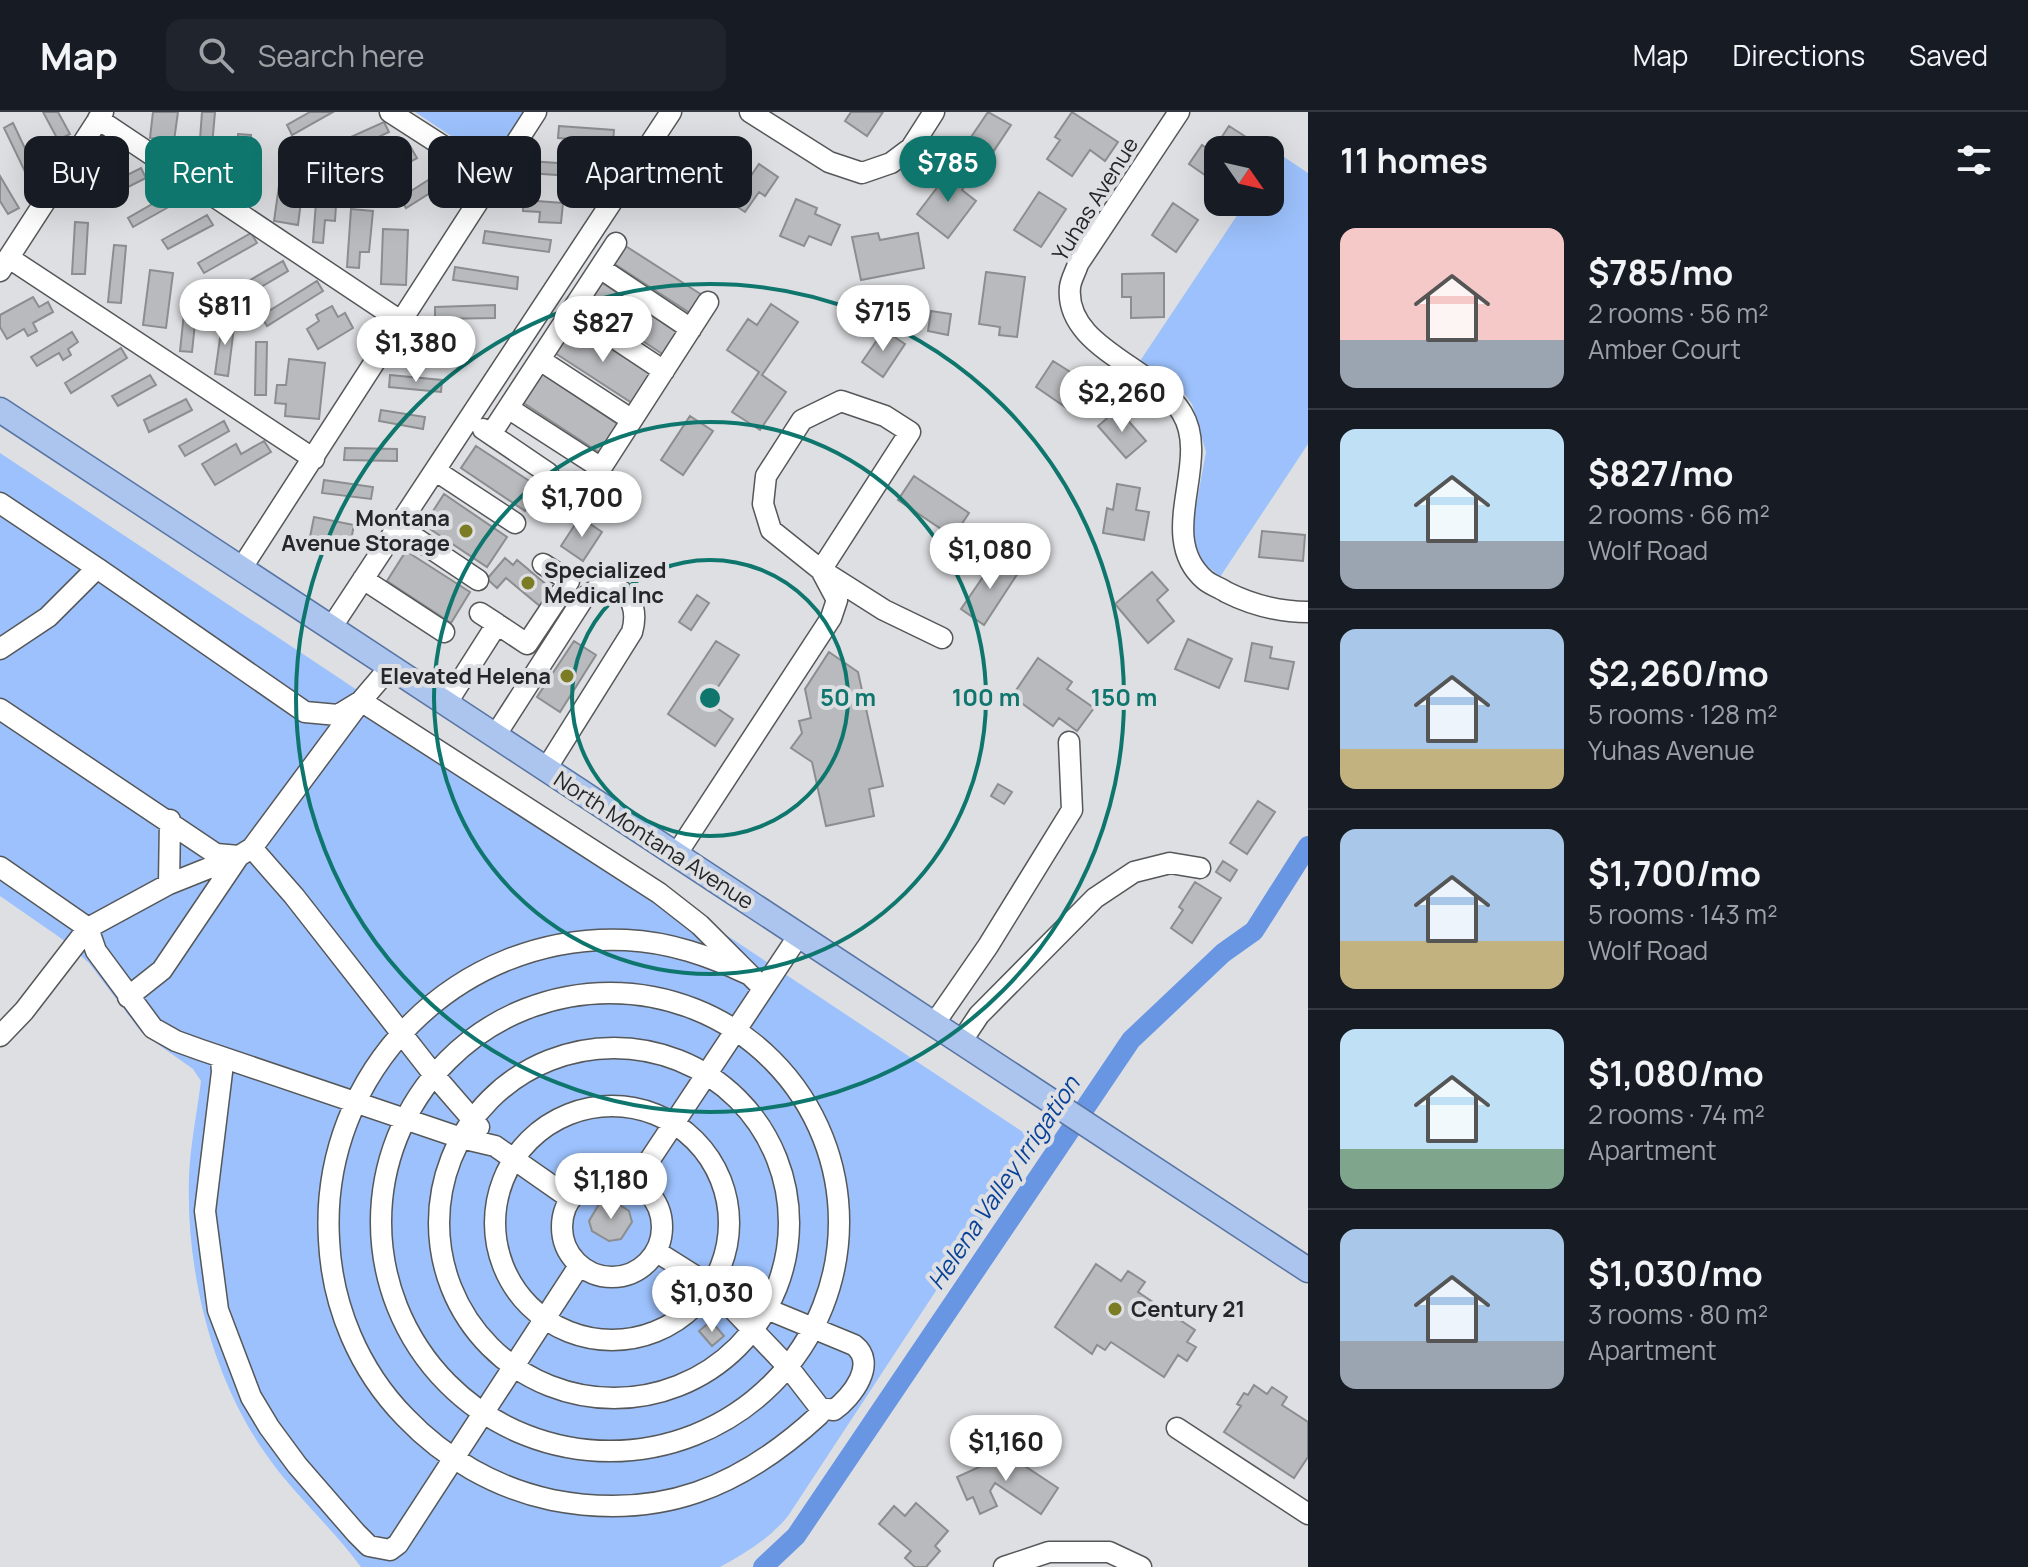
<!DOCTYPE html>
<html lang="en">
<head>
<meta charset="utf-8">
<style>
	body { margin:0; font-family:Manrope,sans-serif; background:#20242c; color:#f1f3f6; height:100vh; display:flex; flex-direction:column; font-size:30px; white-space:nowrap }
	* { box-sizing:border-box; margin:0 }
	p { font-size:26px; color:#9ea1a6 }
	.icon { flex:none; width:44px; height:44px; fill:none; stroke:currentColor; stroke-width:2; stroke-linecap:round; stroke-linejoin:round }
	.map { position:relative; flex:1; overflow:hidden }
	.sheet { display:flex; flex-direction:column; background:#171b24; width:720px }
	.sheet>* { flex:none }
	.guide { position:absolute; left:24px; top:24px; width:760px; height:72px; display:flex; gap:16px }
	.needle { width:52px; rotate:124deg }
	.controls { position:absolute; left:1204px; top:24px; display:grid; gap:16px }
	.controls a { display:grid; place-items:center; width:80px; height:80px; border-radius:16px; background:#171b24; box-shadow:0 8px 32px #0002; font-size:40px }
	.price { position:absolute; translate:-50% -68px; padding:0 18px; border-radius:28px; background:#fff; color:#222; font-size:26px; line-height:52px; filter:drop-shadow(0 2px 4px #0008) }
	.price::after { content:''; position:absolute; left:50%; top:48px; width:24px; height:18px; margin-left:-12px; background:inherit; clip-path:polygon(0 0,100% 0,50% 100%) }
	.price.current { background:#0f766e; color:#fff }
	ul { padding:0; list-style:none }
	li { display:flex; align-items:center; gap:24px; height:200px; padding:0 32px }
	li+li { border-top:2px solid #363941 }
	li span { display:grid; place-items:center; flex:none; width:224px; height:160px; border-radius:16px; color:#555 }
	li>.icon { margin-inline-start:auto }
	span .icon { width:96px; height:96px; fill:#fffc; stroke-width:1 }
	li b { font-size:34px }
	h2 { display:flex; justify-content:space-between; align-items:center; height:96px; padding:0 32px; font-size:34px }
	.pill { padding:0 28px; border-radius:16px; background:#171b24; box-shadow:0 8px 32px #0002; font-size:28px; line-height:72px }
	.pill.current { background:#0f766e; color:#fff }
	header { display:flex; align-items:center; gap:48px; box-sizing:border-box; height:112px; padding:0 40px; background:#171b24; border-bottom:2px solid #363941 }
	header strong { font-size:38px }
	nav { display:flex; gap:44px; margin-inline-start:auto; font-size:28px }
	.search { width:560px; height:72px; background:#20242c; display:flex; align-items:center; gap:20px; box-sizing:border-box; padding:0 28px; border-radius:16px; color:#9ea1a6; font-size:30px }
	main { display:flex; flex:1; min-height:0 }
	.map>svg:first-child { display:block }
	.green { fill:#9cc1fc }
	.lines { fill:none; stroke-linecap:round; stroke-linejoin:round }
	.canal { stroke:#6896e2; stroke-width:20 }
	.building { fill:#b9babd; stroke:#8b8d8f; stroke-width:2 }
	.minor-casing { stroke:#555759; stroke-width:23 }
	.major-casing { stroke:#5874a2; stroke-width:27 }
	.minor { stroke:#fff; stroke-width:20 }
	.major { stroke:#abc5ef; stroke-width:24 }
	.ring { fill:none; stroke:#0f766e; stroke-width:4 }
	.poi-dot { fill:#7b7c24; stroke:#dedfe2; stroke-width:3 }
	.labels { text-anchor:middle; stroke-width:8; stroke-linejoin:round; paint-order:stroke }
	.street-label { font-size:22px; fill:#252627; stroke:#dedfe2 }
	.poi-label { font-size:22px; font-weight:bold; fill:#252627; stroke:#dedfe2; text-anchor:end }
	.water-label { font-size:24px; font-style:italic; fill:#074198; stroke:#dedfe2 }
	.centre { fill:#0f766e; stroke:#dedfe2; stroke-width:4 }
	.ring-label { font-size:24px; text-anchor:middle; font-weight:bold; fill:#0f766e; stroke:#dedfe2; stroke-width:8; stroke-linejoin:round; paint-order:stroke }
</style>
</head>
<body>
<header>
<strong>Map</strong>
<div class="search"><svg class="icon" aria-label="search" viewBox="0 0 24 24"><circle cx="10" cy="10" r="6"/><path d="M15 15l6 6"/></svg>Search here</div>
<nav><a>Map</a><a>Directions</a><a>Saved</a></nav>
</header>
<main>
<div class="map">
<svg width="1308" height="1455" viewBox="0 0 1308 1455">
	<rect width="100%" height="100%" fill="#dedfe2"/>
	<!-- green -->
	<path class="green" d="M 415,0 L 533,0 L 492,51 Z
		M 1278,41 L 1308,61 L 1308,332 L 1220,465 L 1204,451 L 1194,430 L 1194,405 L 1206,340 L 1192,292 L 1177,272 L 1140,249 L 1246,90 L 1270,90 L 1270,53 Z
		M 0,341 L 1035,1028 L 788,1404 C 769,1427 746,1441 720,1455 L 361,1455 C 331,1414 291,1380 263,1338 C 211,1262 186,1158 189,1066 C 190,1034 197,1001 201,969 L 193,957 L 142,921 L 89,851 L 62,827 L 0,784 Z"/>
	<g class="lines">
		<!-- canal -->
		<path class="canal" d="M 763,1455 L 796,1424 L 1131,928 L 1223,841 L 1254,819 L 1308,734"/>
	</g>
	<!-- building -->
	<path class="building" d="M 43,0 L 58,0 L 70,22 L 58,28 Z
		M 153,0 L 178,0 L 174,29 L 150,26 Z
		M 202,0 L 215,0 L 210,56 L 198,55 Z
		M 310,0 L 333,0 L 292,23 L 287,13 Z
		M 851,0 L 883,0 L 867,24 L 845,9 Z
		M 988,0 L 1011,13 L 987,49 L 965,34 Z
		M 1072,0 L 1118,30 L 1105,49 L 1090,38 L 1072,64 L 1047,47 L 1060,28 L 1055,25 Z
		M 384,10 L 389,20 L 338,44 L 333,33 Z
		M 13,11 L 39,66 L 30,70 L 4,16 Z
		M 559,14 L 614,18 L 613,30 L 558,26 Z
		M 1229,14 L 1260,34 L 1257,38 L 1218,38 L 1218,65 L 1215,70 L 1189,52 L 1202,33 L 1212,40 Z
		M 238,22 L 251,23 L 248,78 L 234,77 Z
		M 410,34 L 417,46 L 367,74 L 360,61 Z
		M 683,45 L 698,55 L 688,68 L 673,58 Z
		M 283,46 L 294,48 L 292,64 L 304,66 L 298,113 L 274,109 Z
		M 724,47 L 750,65 L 759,52 L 778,65 L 765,84 L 759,80 L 745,100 L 705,74 Z
		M 529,49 L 586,53 L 586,65 L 528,61 Z
		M 141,56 L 146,66 L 94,92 L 89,82 Z
		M 447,56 L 454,66 L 406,96 L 400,86 Z
		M 952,56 L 968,69 L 962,78 L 976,89 L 948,126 L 917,102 Z
		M 0,64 L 19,96 L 8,102 L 0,89 Z
		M 317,77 L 337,78 L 335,109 L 325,108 L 323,131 L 313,130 Z
		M 1039,80 L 1066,97 L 1041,135 L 1014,118 Z
		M 168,83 L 174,92 L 133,115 L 128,106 Z
		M 796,87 L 817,96 L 815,102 L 840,113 L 831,133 L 809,124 L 804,134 L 780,124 Z
		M 523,88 L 563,91 L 561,111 L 539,110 L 540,100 L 523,99 Z
		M 1173,91 L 1198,108 L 1176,140 L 1152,123 Z
		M 351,97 L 373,99 L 369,140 L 360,140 L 359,156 L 347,155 Z
		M 207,103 L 213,113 L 168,137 L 162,128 Z
		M 75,110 L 88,111 L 85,162 L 72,162 Z
		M 383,117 L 408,118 L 406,173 L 381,172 Z
		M 485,119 L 551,128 L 549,140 L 483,131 Z
		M 251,121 L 257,131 L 204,161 L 198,151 Z
		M 878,121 L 880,128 L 918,121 L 924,156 L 861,168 L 852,125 Z
		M 114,133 L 126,134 L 121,191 L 108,190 Z
		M 624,133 L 702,183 L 690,201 L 613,151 Z
		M 283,149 L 288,159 L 244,185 L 238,175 Z
		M 455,155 L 518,165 L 517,177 L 453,168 Z
		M 150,158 L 173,161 L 166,216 L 143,213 Z
		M 986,160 L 1025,165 L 1017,225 L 999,223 L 1000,215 L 979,212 Z
		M 1164,161 L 1164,205 L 1131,206 L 1131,185 L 1122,185 L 1122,162 Z
		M 317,169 L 323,179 L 267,214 L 261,204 Z
		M 601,170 L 678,221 L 664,243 L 587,192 Z
		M 186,182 L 198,183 L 192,240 L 180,239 Z
		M 33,185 L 39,195 L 48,190 L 53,200 L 33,211 L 37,219 L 28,224 L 24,217 L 7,227 L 0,215 L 0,203 Z
		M 771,192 L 798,210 L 762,263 L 786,280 L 760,318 L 732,300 L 759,260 L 727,238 L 748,207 L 757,213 Z
		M 495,193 L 495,206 L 435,207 L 435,195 Z
		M 332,194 L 338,205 L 345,201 L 353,216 L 318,237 L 307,217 L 319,209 L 316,203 Z
		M 931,199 L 951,202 L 948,223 L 928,219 Z
		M 223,205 L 235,207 L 228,264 L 215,262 Z
		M 573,212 L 651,262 L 632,291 L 555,241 Z
		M 884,218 L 905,232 L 883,265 L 862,250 Z
		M 72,220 L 78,230 L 68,237 L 71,243 L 63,248 L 59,241 L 37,254 L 31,245 Z
		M 434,221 L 470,224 L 468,244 L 432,241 Z
		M 256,230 L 267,230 L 266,283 L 255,283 Z
		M 121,236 L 127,246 L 71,281 L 65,271 Z
		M 289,247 L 325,251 L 319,307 L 285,304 L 286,292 L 275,291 L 277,273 L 286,273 Z
		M 1053,249 L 1072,261 L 1074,258 L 1094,271 L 1074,301 L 1036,275 Z
		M 541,261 L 619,313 L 600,341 L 522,290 Z
		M 150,263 L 156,273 L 118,294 L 112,284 Z
		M 390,263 L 442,268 L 441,280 L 389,275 Z
		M 186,287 L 192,298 L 149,320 L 144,308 Z
		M 1118,297 L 1146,329 L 1126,346 L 1098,314 Z
		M 381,298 L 425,305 L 423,317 L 379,309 Z
		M 690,304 L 713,319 L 683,363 L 661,348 Z
		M 224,309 L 229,319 L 185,344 L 179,334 Z
		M 264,329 L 271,340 L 215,373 L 202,352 L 236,332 L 241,342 Z
		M 476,334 L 540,376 L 525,399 L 461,356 Z
		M 345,336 L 397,337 L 397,349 L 344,348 Z
		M 914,364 L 969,401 L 953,425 L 898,388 Z
		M 324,368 L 373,375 L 371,387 L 322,381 Z
		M 1117,372 L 1140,376 L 1136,398 L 1149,400 L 1144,428 L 1103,421 L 1107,396 L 1113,398 Z
		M 444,382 L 507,425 L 487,455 L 424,413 Z
		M 314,405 L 354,413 L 350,433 L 310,425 Z
		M 580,405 L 602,420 L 583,449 L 561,434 Z
		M 1262,419 L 1305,423 L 1303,449 L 1259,445 Z
		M 406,439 L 470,480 L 451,511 L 387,469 Z
		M 505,446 L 513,453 L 517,448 L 554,479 L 541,495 L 506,466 L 497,476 L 487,467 Z
		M 996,446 L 1018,461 L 984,513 L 961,497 Z
		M 1152,460 L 1168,478 L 1157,488 L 1174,509 L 1148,531 L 1115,492 Z
		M 697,483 L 709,491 L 691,518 L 679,510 Z
		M 1188,527 L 1232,547 L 1219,576 L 1175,557 Z
		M 574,529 L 596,543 L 560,600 L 537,585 Z
		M 716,529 L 739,543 L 708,590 L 733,607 L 715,634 L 668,602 Z
		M 1252,531 L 1272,535 L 1270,546 L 1294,550 L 1288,577 L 1245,569 Z
		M 829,540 L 858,560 L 883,674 L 869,677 L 874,704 L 826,714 L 812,650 L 791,636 L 802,621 L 799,609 L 811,606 L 805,577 Z
		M 1038,546 L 1072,570 L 1067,577 L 1094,596 L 1077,619 L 1059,606 L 1053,614 L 1012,584 Z
		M 998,672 L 1012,680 L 1004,692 L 991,684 Z
		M 1258,689 L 1275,700 L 1247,742 L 1230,731 Z
		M 1223,749 L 1237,758 L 1230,769 L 1216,760 Z
		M 1195,770 L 1221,786 L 1192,831 L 1171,816 L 1183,798 L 1179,795 Z
		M 612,1088 L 629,1099 L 632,1110 L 621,1127 L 609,1129 L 592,1119 L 589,1109 L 601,1089 Z
		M 1096,1152 L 1121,1169 L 1128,1159 L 1145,1170 L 1138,1180 L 1195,1218 L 1187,1230 L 1196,1235 L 1187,1249 L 1178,1243 L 1164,1265 L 1111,1230 L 1105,1238 L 1097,1233 L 1092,1242 L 1055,1215 Z
		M 711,1209 L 724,1224 L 712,1234 L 699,1219 Z
		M 1254,1273 L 1267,1282 L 1272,1275 L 1287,1285 L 1282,1293 L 1308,1310 L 1308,1345 L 1294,1366 L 1224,1320 L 1241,1294 L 1237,1292 L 1244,1281 L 1248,1283 Z
		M 996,1335 L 1058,1376 L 1041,1402 L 995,1371 L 990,1379 L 997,1394 L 980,1402 L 973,1385 L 967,1388 L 957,1365 L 986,1352 Z
		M 916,1391 L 948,1419 L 935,1434 L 940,1439 L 926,1455 L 915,1455 L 905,1446 L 911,1439 L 879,1412 L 894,1394 L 905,1404 Z"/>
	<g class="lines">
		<!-- minor casing -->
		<g class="minor-casing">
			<path id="minor" d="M 390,0 L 494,67
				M 750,0 L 829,50 L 862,61 L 891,51 L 911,36 L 934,0
				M 1179,0 L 1078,152 C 1076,159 1071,167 1070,175 C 1064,236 1155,255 1182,301 C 1212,350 1154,424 1205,468 C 1211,473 1220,476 1226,480 C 1252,493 1279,500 1308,500
				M 98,7 L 402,210
				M 9,146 L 314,347
				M 600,156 L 691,217
				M 0,159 L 103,0
				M 572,198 L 664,259
				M 540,248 L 632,308
				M 508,296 L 601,356 L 708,190
				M 483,317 L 548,361
				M 491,322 L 616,131
				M 436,359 L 515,411
				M 0,391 L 97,456
				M 399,415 L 478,468
				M 241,457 L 536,0
				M 363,467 L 444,520
				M 480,501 L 497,512
				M 331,516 L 671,0
				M 0,537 L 48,505 L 97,456 L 305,600 L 338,603 L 361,589 L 659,781 L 700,813 L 763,876
				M 446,592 L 497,512 L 527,532 L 569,469 L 543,452
				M 0,597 L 216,742 L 239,744 L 162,858 L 128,885
				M 495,624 L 583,487 C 611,461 643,482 632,520 L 546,657
				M 252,736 L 294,784 L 434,963 L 479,1015
				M 676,743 L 831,506 L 837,488 L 821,458 L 771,418 L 763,392 L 766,364 L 802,308 L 841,289 L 885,304 L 910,320 L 821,458 L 884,498 L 942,526
				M 0,755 L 88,816 L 96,839 L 153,916 L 176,929 L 201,938 L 461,1026 L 495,1034 L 571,1087
				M 169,772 L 170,708
				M381 1110a229 229 0 1 1 458 0a229 229 0 1 1-458 0Z
				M 934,912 L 988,834 L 1072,698 L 1069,630
				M 0,924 L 24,899 L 88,816 L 169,772 L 239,744 L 252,736 L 361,589 L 390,555
				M 961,930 L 979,903 L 1095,786 L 1134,760 L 1170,751 L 1200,756
				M439 1111a175 175 0 1 1 350 0a175 175 0 1 1-350 0Z
				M 221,946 L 222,960 L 205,1099 L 218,1198 L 251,1285 L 269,1315 L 297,1353 L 356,1421 L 369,1434 L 390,1438 L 398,1432 L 579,1154
				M495 1111a117 117 0 1 1 234 0a117 117 0 1 1-234 0Z
				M562 1115a50 50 0 1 1 100 0a50 50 0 1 1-100 0Z
				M 635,1070 L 799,823
				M 657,1140 L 711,1174 L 854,1233 C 878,1251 852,1285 834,1298 L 820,1296
				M 711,1174 L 789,1256 L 820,1296 L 819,1303 C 741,1375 660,1409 552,1388 C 496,1376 445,1347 405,1305 C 359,1258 332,1194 329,1128 C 319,960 458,820 626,828 C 670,830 709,844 748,862
				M 1177,1316 L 1308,1402
				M 1004,1455 L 1049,1440 L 1109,1440 L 1141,1455"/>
		</g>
		<!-- major casing -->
		<g class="major-casing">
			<path id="major" d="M 0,298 L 1308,1158"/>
		</g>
		<!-- minor -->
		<use href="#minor" class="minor"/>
		<!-- major -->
		<use href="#major" class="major"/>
	</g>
	<!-- distance rings -->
	<g class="ring">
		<circle cx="710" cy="586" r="138"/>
		<circle cx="710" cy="586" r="276"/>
		<circle cx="710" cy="586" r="414"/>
	</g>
	<!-- markers -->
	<g class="poi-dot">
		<circle cx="466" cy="419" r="8"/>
		<circle cx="528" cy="471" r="8"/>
		<circle cx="567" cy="564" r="8"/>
		<circle cx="1115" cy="1197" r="8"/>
	</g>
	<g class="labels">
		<!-- street labels -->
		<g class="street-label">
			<text transform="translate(1095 87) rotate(-58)" y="8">Yuhas Avenue</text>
			<text transform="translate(654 728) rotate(33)" y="8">North Montana Avenue</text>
		</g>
		<!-- poi labels -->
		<g class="poi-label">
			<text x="450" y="414">Montana<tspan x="450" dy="25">Avenue Storage</tspan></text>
			<text x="544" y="466" text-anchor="start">Specialized<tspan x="544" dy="25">Medical Inc</tspan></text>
			<text x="551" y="572">Elevated Helena</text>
			<text x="1131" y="1205" text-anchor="start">Century 21</text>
		</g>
		<!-- water labels -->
		<g class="water-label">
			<text transform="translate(1004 1071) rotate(-56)" y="8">Helena Valley Irrigation</text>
		</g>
	</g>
	<circle cx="710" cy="586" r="12" class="centre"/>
	<g class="ring-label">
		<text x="848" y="594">50 m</text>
		<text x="986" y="594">100 m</text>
		<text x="1124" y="594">150 m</text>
	</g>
</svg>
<div class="controls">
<a><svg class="needle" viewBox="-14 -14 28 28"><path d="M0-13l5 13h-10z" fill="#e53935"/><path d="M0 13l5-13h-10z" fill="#9ea1a6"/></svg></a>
</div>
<b class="price current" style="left:948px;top:92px">$785</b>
<b class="price" style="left:225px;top:235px">$811</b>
<b class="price" style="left:883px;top:241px">$715</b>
<b class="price" style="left:603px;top:252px">$827</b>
<b class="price" style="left:416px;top:272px">$1,380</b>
<b class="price" style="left:1122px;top:322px">$2,260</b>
<b class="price" style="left:582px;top:427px">$1,700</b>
<b class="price" style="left:990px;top:479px">$1,080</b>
<b class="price" style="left:611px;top:1109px">$1,180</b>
<b class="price" style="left:712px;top:1222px">$1,030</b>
<b class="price" style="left:1006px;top:1371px">$1,160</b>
<div class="guide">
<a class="pill">Buy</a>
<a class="pill current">Rent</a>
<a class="pill">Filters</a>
<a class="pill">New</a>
<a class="pill">Apartment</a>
</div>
</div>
<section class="sheet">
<h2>11 homes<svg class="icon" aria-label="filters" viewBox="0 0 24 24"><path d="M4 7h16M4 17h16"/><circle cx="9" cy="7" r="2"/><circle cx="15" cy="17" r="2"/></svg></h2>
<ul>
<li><span style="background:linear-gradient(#f6c9c9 70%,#9aa5b1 0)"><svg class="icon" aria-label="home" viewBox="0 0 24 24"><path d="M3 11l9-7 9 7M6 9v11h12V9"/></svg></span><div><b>$785/mo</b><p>2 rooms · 56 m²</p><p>Amber Court</p></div></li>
<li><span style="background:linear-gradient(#bfe0f5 70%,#9aa5b1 0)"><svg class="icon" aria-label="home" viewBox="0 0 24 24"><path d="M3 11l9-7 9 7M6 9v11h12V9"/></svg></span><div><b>$827/mo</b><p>2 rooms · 66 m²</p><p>Wolf Road</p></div></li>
<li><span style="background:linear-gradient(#a9c7e8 75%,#c2b280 0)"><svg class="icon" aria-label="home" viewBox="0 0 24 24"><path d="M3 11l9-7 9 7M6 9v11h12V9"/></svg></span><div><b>$2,260/mo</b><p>5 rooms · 128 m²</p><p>Yuhas Avenue</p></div></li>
<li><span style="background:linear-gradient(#a9c7e8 70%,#c2b280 0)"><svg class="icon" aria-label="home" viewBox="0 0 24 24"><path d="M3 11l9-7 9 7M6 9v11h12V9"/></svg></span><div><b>$1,700/mo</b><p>5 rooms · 143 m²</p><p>Wolf Road</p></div></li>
<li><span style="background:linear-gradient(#bfe0f5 75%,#7fa58c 0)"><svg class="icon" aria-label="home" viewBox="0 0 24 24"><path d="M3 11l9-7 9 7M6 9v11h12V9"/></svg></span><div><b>$1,080/mo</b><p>2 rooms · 74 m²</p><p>Apartment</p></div></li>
<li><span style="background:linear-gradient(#a9c7e8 70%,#9aa5b1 0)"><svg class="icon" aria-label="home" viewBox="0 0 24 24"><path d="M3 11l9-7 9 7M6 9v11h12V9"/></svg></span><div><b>$1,030/mo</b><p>3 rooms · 80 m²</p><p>Apartment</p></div></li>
</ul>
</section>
</main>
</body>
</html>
